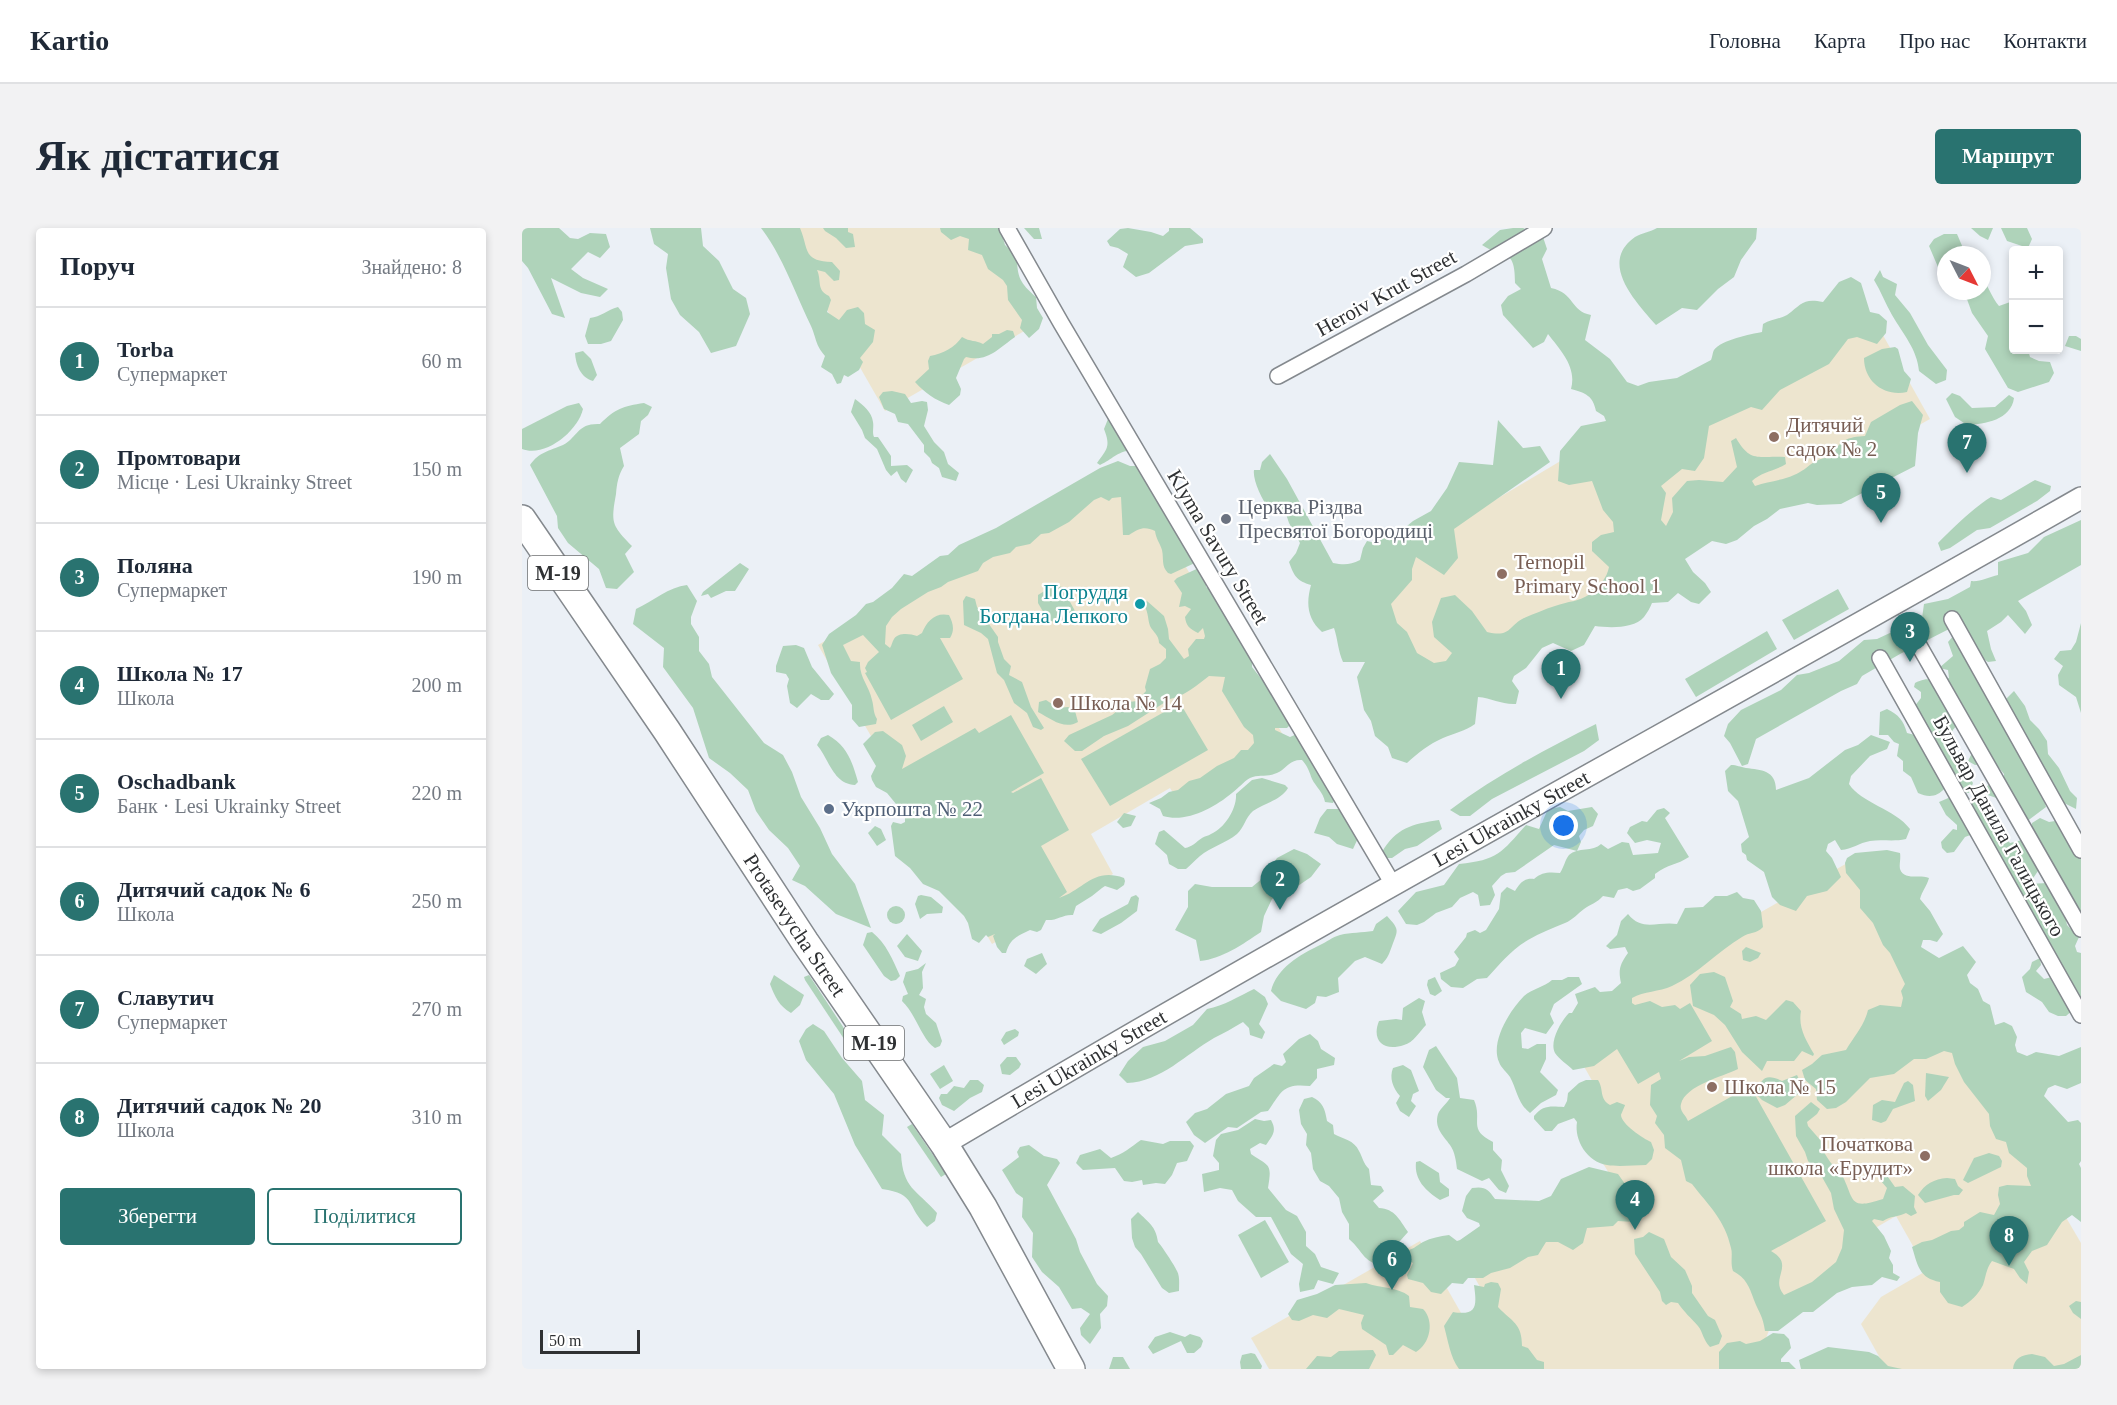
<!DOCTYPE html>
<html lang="uk">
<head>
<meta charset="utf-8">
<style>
  :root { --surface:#fff; --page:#f2f2f3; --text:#1f2937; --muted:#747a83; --line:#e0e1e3; --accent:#297370 }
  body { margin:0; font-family:"Times New Roman",serif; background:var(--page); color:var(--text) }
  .controls { position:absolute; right:18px; top:18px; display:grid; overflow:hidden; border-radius:6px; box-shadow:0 3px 9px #0003 }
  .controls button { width:54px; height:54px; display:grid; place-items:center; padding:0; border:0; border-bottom:2px solid var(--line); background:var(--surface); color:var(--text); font:30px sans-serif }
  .compass { position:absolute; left:1415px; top:18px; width:54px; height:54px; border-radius:50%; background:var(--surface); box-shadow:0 3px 9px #0003; rotate:132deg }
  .scale { position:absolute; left:18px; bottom:15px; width:100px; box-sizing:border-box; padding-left:6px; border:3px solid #2f3133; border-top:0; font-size:16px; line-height:21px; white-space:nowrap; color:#2f3133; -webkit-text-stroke:4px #fff; paint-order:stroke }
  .you { position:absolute; left:1042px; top:598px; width:21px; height:21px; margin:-15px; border:4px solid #fff; border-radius:50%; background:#1a73e8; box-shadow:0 0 0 9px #1a73e833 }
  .badge { display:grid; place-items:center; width:39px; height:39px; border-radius:50%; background:var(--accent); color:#fff; font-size:20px; font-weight:700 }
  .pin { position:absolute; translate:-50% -50px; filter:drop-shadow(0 2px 3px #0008) }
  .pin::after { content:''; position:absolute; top:32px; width:21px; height:18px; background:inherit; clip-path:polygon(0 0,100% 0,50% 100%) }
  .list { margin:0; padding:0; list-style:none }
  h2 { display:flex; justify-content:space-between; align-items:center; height:78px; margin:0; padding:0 24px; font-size:26px }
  h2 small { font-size:20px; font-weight:400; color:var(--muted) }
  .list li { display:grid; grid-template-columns:39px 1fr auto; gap:18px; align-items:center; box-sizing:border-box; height:108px; padding:0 24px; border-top:2px solid var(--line) }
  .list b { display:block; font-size:22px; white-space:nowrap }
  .list p { margin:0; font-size:20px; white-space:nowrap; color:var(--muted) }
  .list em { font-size:20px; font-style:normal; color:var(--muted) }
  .actions { display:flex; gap:12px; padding:18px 24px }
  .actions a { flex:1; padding:14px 0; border:2px solid var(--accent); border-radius:6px; text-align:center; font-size:21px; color:var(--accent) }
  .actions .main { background:var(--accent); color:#fff }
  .map { position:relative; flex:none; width:1559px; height:1141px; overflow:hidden; border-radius:6px }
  header { display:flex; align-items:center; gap:36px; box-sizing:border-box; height:84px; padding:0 30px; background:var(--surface); border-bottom:2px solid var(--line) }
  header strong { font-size:28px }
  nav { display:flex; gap:33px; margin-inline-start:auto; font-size:21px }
  .intro { display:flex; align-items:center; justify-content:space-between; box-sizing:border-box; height:144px; padding:0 36px }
  h1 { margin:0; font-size:42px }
  .button { padding:15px 27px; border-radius:6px; background:var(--accent); color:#fff; font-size:21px; font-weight:700 }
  main { display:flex; gap:36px; padding:0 36px }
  aside { flex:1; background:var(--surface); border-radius:6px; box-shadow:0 3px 9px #0003 }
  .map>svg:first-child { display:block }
  .education { fill:#ede5cf }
  .green { fill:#afd3ba }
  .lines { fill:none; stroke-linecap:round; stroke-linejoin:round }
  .street-casing { stroke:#84898e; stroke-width:18 }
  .secondary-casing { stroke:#84898e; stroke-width:24 }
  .highway-casing { stroke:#84898e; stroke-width:30 }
  .street { stroke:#fff; stroke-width:15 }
  .secondary { stroke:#fff; stroke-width:21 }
  .highway { stroke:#fff; stroke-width:27 }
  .education-dot { fill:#8d6e63; stroke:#fff; stroke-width:2 }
  .worship-dot { fill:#6b7280; stroke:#fff; stroke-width:2 }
  .culture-dot { fill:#0f9aa8; stroke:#fff; stroke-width:2 }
  .service-dot { fill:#5c6f8a; stroke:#fff; stroke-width:2 }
  .labels { text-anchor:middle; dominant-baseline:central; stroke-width:4.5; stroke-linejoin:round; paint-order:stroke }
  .shield { fill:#fff; stroke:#6d6f70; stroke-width:1.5 }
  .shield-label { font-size:20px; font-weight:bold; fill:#2f3133 }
  .street-label { font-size:21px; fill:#2f3133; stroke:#fff }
  .education-label { font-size:21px; fill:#785e54; stroke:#fff; text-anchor:start }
  .worship-label { font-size:21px; fill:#5b616d; stroke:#fff; text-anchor:start }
  .culture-label { font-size:21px; fill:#0d838f; stroke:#fff; text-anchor:end }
  .service-label { font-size:21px; fill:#4e5e75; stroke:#fff; text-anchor:start }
</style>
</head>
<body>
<header>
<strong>Kartio</strong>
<nav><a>Головна</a><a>Карта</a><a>Про нас</a><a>Контакти</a></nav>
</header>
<div class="intro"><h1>Як дістатися</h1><a class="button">Маршрут</a></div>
<main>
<aside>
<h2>Поруч<small>Знайдено: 8</small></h2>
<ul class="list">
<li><span class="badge">1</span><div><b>Torba</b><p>Супермаркет</p></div><em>60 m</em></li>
<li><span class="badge">2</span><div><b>Промтовари</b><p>Місце · Lesi Ukrainky Street</p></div><em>150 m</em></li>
<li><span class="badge">3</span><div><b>Поляна</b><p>Супермаркет</p></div><em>190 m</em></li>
<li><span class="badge">4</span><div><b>Школа № 17</b><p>Школа</p></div><em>200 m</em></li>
<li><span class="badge">5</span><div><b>Oschadbank</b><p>Банк · Lesi Ukrainky Street</p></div><em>220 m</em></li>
<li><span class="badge">6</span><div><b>Дитячий садок № 6</b><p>Школа</p></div><em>250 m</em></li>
<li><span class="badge">7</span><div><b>Славутич</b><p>Супермаркет</p></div><em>270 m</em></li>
<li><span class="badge">8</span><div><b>Дитячий садок № 20</b><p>Школа</p></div><em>310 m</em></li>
</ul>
<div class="actions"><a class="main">Зберегти</a><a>Поділитися</a></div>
</aside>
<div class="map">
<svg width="1559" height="1141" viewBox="0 0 1559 1141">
  <rect width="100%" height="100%" fill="#ebf0f6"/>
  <g class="education">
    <path d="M258,0H464L518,94L363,183Z"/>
    <path d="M1348,84L1408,191L1156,332L1095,226Z"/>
    <path d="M1067,216L1123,339L903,468L837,353Z"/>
    <path d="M605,237L768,519L661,581L648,560L569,606L591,646L470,716L296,417Z"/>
    <path d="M1327,634L1531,967L1404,1041L1374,988L1343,1006L1355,1028L1253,1087L1232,1141H1004L949,1043L1096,960L1060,901L1089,886L1039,798Z"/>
    <path d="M1532,969L1559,1015V1141H1364L1339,1096L1359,1069Z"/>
    <path d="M898,1013L971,1141H747L729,1110Z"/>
  </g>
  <g class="green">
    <path d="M0,0H37L48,10L56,11L68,5L84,6L88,19L78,30L66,24L49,41L61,50L86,61L78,69L59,65L29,50L43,90L30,86L6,40L0,33Z"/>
    <path d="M128,0H179L181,18L197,33L211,61L224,70L228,86L214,118L189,125L177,104L158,87L149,71L144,40L146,26L132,16Z"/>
    <path d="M239,0H278C287,21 280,33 310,34L318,43L317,52L312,53L303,44L295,42C300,53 294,62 307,68L309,72L305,84L317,92L325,82L336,79L342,85L343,96L353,102L351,114L338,130L341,134L337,142L326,149L322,147L319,155L315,156L310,146L299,139L303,128C293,116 295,112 289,98C274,67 260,27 239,0Z"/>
    <path d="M301,0H326V4L331,6L333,19L324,20L314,10L303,3Z"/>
    <path d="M418,0H478L483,17L495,28C495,49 498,55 514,69L515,80L521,90L517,101L507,110L498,100L500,92L486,72L485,58L481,52L466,41L460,27L446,22L447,11L438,8L429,12L419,4Z"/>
    <path d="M502,0H517L520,11H512Z"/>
    <path d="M606,0L629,4L641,8L647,3V0H668L681,11V15L663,18L627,45L614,49L601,39L606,26L596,20L588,18L585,13L598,1Z"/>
    <path d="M991,0H1001L1021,9L1025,21L1020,31L1029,60C1053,65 1048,83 1069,87L1063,112L1088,131L1105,154L1116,158L1127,154L1155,150L1189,132C1190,130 1191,123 1192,122C1199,112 1229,106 1240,104L1241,96C1249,91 1258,91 1265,87C1280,76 1281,70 1301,74L1317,54L1329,49L1339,55L1348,84L1357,86L1365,93L1364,105L1355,116L1335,109L1326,111L1307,136L1258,162L1240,182L1229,179L1187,198L1182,230L1173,243L1160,241L1139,258L1144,265L1139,292L1144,298L1151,284L1150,270L1165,253L1177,252L1201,254L1215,239L1209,213L1214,210C1229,236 1237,227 1263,229L1264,236C1253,243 1239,244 1230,253L1233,258C1246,253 1259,253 1272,247C1289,240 1289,230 1311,229C1316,212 1326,209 1343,208L1349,194L1378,177L1390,173L1401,187L1396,205L1393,238L1319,276L1295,277L1286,275L1258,281L1245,291L1232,298L1215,312L1204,316L1190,313L1163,331L1171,344L1183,355L1189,364L1177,376L1169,374L1156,365L1146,374L1130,375C1128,380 1125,385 1122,389C1112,401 1087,400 1073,398L1062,417L1049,423L1031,415L1020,420L1004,440L992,448L990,453L997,463L994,476C980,477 970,470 956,469L953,496C943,503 933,505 921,510C907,516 896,525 885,535L870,530L866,519L853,508L849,493L842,482L835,449L843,434H821C816,423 816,412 812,400L800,404C785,391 784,375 789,357C775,353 772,348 767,334L774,325L778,315L767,295L762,280L754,287C744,282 730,253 732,242H738L740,234L748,226L765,251L811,335C822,337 828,337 838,332L841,320L845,313L854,315L862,310L872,309L891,293L909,283L925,260L937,234L971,237L976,192L1001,220L1018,218L1028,234L932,301L936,330L922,347L894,329L890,341V352L869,376L875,395L885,404L895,425L912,435L924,433L930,425L912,409L910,394L919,370L933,367L950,383L965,404C989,410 986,398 1002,390C1012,386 1023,381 1033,378C1046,373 1057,374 1068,366C1077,359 1085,350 1087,339L1070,323V314L1079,307L1092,304L1091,294L1081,282L1070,253L1047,257L1036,253L1038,223L1059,198L1084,193L1082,188L1074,183C1071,168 1064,165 1049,161C1055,139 1039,123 1026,106L1022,114L1011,120L981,87L979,77L986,68L999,61L993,55C993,18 982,32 960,17L978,2Z"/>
    <path d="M1135,0H1235L1234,11L1219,32L1212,49L1196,61L1175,82L1160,80L1134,97C1114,74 1076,35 1113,9C1119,5 1129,4 1135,0Z"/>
    <path d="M1449,0H1471L1466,12L1458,8Z"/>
    <path d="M1479,0H1505L1510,11L1506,20L1485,13Z"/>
    <path d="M1422,6H1435L1444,27H1424V45L1416,39L1407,18L1412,11Z"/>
    <path d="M1358,42L1361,49L1375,56L1373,67L1388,85L1406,117L1425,142L1424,152L1414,156L1397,143C1395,121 1381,106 1370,87C1363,75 1359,63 1352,52Z"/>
    <path d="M1460,50C1465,55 1470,70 1477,78L1491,73L1492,122H1506L1508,129L1517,133L1528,134L1532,145L1527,154L1496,164L1486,160L1463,121L1466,108L1450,85L1442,63L1433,65V63H1460Z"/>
    <path d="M96,79L100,84L101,92L89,113L79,116H66L63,108L68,90C79,89 85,82 96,79Z"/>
    <path d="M485,102L491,103L493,109C477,120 465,135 444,129L442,131L434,150L439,161L438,167L427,177C413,172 403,165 393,154L407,141L406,133L408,128C421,126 433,119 440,109C448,114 454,112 461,116L470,109V106H477Z"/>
    <path d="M1547,108H1554L1559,111V123L1543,118Z"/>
    <path d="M1373,119L1376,121L1382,143L1389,151L1385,164C1363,169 1342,154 1342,130L1360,121Z"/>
    <path d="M61,123L69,131L75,147L71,153C58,149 54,137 53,125Z"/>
    <path d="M370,163L383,166L389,175L400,173L405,174L406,182L402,198L412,214L422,224L426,236L437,245L434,253L420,249L417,240L410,235L408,230L402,224V217L386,196L376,194L373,186L362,181L357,169L361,164Z"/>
    <path d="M1430,165L1438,168L1450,180L1473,179L1487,167L1492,170C1489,192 1463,196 1445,197L1433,189L1424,171Z"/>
    <path d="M333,171C341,177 350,184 351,194C352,199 350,204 352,209H356L369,228V238L385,237L391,242L384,255L379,251L375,243L369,248L364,242L355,221L343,210L340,202L329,184Z"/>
    <path d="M57,175L61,181C56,203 23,230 0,221V201L45,178Z"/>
    <path d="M122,175L130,179L126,187L119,193L117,206L98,220L102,238C96,248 95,255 94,266C89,294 89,297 110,318L103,326L112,344L95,361L84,360L77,341L46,315L36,300L35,288L8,237C17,224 27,223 41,217C57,208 55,195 78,196C93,181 101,178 122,175Z"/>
    <path d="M586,191L599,196L610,222C594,224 591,231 578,237L575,235C585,221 589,219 582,201Z"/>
    <path d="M596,233L608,238H619L675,334L649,346L646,345C639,338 642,331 640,322C638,315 634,311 633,303C623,298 617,300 607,307H601L599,269L590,270L587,273L579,269L572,272L547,294L527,305L519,306L508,316L494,319L488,325L471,329L461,335L456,343L426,354L419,359L406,364L379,381L370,389L364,398L363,416L368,420C370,417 370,414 372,411C377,404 388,406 395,408L400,405C405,393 413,384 427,387C431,395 433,402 428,410H418L441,451L369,492L343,445L345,444L343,440L346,434L357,424L341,407L321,417L329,433L338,434C337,449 347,458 350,472C352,479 351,485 355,491L354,496L337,499L330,491V477L309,445L300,417L307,406L334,387L344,376L351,374L370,360L382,346L390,348L418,328L426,327L437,317L474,300L578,240Z"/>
    <path d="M1513,252L1529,258L1528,263L1515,273L1468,300L1455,302L1428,320L1419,323L1416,315C1431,300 1451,280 1469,269L1479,272Z"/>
    <path d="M1559,292V337L1496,373L1504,383L1510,397L1503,406L1486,387L1479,394L1465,403L1469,421L1474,433L1466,434L1454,426L1431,399L1378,426L1340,448L1335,456L1319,463L1234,511L1226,536L1220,538L1208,515L1202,508L1206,496L1219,482L1259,462L1275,447L1287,445L1317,433L1342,412L1355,411L1400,390L1402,376L1426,371L1448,359L1449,353C1458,354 1467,349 1476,347V334L1506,325L1522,309Z"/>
    <path d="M218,335L227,341L213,363H204L189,370L186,366L179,368L181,364Z"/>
    <path d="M681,338L690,351L684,356V359L688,361L735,433L730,435V439L741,453L750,451L769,496L765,500H753V502L768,509L775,506L815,566L811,575L803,574C801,564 794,559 790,551C787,543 786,539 780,532C766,531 764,543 752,546C744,549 736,546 728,550C721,554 717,560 710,565C692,580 664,595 641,588L638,581L627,575L639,570L647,564L656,562L667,553L678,550L695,538L712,530L719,522H726L732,515L731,507L722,499L700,463L703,449L687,448C675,457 663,468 648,471L606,498L582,508L560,523H553L542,513L547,507L590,487L607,474L615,473L624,463L623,459L628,441L638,436L644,430V421L637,415C637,407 631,404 628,398C625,389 627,381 619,375L625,373L642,388L646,401L647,411L662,431L667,428L666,421L674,411H682L683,408L681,400L676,405C668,401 664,398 663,389L669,381L663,378L657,379L660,365L652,353L655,350Z"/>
    <path d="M165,357L175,373L169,389V396L177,409V423L187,436L190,449L242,515L261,527L270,544L279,569L298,600L310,626L333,656L349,700L314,686L283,658L270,652L278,638L266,620L247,602L234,583L226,562L208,545L187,530L171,480L141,439L142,420L111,396L114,381C131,373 147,359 165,357Z"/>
    <path d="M532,357L540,359L553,383L547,389L536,395L526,392L516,375V367Z"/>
    <path d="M1316,361L1327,381L1272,412L1260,392Z"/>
    <path d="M444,368L453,371L455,379L476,409V414L482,431L489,438L487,447L500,454L509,479L522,500L519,502L511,499L505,485L492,475L482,452L475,445L466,411L459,405L442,397L441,373Z"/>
    <path d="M1559,395V485L1554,469L1537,457L1536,447L1541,438L1532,431L1538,423L1549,422L1554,414Z"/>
    <path d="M1245,403L1255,421L1174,469L1163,451Z"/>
    <path d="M1433,406L1527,565L1522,572L1524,579L1504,594L1480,572L1463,566L1462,561L1471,553L1482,551V546L1477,540L1461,536L1453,537L1446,533L1449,527L1460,521L1456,504L1448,494C1435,496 1432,498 1427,510L1440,539L1451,555L1447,565L1423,560C1415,569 1407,570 1396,565L1389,549L1381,543V533L1375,528L1377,516L1372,514L1366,507H1357L1358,484L1365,481C1377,487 1381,492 1385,505L1397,508L1392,479L1399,470V464L1392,459L1393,455C1406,448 1413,453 1427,450L1426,442L1417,440L1431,428L1426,414Z"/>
    <path d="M274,417L282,420L290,439L312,466L307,472H299L289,466L275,480L268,475L265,458L267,451L264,446L254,444V438L261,418Z"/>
    <path d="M1492,463L1503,478L1508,492L1517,501L1525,513L1526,526L1537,540L1548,563L1555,570L1554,581L1540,574L1532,556L1487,483L1484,471Z"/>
    <path d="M524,472L536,480L546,479L553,483L556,494C542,502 529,491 516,484L517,474Z"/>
    <path d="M658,475L686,522L588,578L559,531Z"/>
    <path d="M422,478L431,494L399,513L390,497Z"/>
    <path d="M489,487L522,545L489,564L491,565L519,550L547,602L519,618L545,664L537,670C562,662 571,639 602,650L603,653L602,657L595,662L583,658L580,660L570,668L554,678L551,687C541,686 535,693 524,692L519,702L515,704L508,702C495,708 488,711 484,725H480L475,719L471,708L473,706L466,709L464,707L457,715L450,711L446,695L442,688L417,663L401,656L388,640L373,628L369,598L371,594L379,596L383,594V587L365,565L354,559L350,552L349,548L354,538L341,516L353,504L361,503L380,517L384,528L380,541L453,500L457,505Z"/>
    <path d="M1074,496L1077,512L1062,523L970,571L948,588H938L928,582C973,548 1024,521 1074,496Z"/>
    <path d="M306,507C325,518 330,533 336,554L333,557C311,556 307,531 295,517L299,510Z"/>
    <path d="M1349,507L1368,514L1365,521L1348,528L1329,548L1327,556C1339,575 1373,581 1388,601L1384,611C1371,614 1360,611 1348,613C1337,615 1330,621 1319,622L1313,612L1306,616L1304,623L1310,630L1319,649L1305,663L1285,668L1274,683L1258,677L1250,669L1242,644L1225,632L1224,627L1220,624L1219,616L1227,609L1216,573L1206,563L1203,543L1209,537C1215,537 1218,539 1224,540C1239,542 1254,542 1254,562L1287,550L1323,522L1336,517Z"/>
    <path d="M740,550L763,557L766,560C759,572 743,575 731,583C723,590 722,600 715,606C704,615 689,619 678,628C673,632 669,637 664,641H656L647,636L645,627L633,616L637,604L642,602L663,620C670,619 674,614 680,610C683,608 686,608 689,606C703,600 715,580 714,566L730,552Z"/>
    <path d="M1431,568L1437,575L1450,573L1462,575C1467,581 1468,589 1472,594C1477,601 1482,609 1488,615L1500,612L1516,643L1507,656L1526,655L1541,677L1545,697L1557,709L1553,718L1555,724L1559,725V784L1552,781L1544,788H1536L1527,784L1520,774L1504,764L1500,749L1508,741L1510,734L1518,730L1519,737L1514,743L1522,751L1534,748L1451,606L1443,609L1432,624L1425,625L1420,620L1419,614L1431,601L1435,602V597L1424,587L1417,574Z"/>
    <path d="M1038,579L1046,583L1070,579L1076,586L1071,598L1062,602L1057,608L1059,614L1055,623L1032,617L993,644L984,645L979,648L970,658L973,667L968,677L958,678L956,667L951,664L938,670L930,679L914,685L902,694L895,697L884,696L876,683L894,664L922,657L937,636C976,632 979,625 1004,597L1017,601L1026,581Z"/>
    <path d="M1142,580L1148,585L1143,590L1167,629C1155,637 1146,636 1133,646V650L1118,661L1111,663L1105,660L1096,662L1092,670L1081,668C1075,675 1069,676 1062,681C1056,685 1051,692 1043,695C1031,700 1018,705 1006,712C989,722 978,736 965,750L955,751L941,760L929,759L919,751L918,745L933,738L937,731L932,724L944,709L945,705L953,702L958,705L964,702L977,681L979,665L985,659L993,663C998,655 1002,650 1012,651C1020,644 1027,644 1038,645C1042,639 1043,632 1047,627C1056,619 1071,624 1079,616L1086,621L1100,614L1107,615L1111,627L1136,625L1139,615L1125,612L1113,615L1105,605L1108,599L1120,593L1125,594L1135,582Z"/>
    <path d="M805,581H820L837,608L831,621L815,616L807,609L792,605L798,590Z"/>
    <path d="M602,585L614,588L609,598L601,600L595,594Z"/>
    <path d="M1518,590L1527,594L1539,592L1559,626V686L1509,607L1510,595Z"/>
    <path d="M917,592L920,601L895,618L883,621L870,630H861L860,624C874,600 890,596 917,592Z"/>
    <path d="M353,598L359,601L364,612L355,618L346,605Z"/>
    <path d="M772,621L785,626L799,636L789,649L770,662L750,671L742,688L739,704C721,716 700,731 678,733L674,712L653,702L666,679V663L673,656L690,659H730L741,650L755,630Z"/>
    <path d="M1365,622L1378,625C1379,631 1377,636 1378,641C1382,653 1398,646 1407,650C1405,658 1400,663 1398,671L1408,683L1421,706L1415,714L1408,712H1401L1399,719L1417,730L1441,718L1454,734L1445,747L1448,755L1456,761L1461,773L1468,777L1473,797L1482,794L1490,798L1495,809L1493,817L1495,824L1505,828L1514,824L1537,828L1559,819V855L1545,861L1533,857L1526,860L1522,868L1546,894L1556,892L1559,895V933L1557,936L1559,940V994L1550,987L1540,994L1525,1017L1510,1023L1502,1034L1507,1044L1505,1056L1498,1050L1492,1041L1470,1033C1464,1041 1464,1048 1461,1057C1456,1067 1449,1073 1440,1079L1426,1075L1418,1064V1054C1397,1050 1396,1038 1390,1019L1400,1014L1410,1012L1429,1003L1437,1002L1442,998V994L1458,984L1472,987L1478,976L1476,967L1477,959L1485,957L1509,958L1505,948V940L1487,925L1484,914L1474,911L1468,898L1467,886L1442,854L1433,836L1430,825L1422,823L1404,831H1392L1372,846L1348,850L1324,874L1314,880L1305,881L1295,872L1294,861L1283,852L1280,842L1290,836L1300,827L1324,822C1333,807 1342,798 1346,782L1358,777L1379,779L1381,770L1379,763L1383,756L1368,725L1361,717L1351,695L1338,680V662L1324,645L1323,635L1325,630L1333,625Z"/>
    <path d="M1215,664L1221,670L1232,672L1239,683L1241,699C1235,706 1227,704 1220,709C1196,723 1176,746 1150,758C1137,764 1122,763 1110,770V775L1113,777L1128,773L1140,779L1153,777L1158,781L1168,775L1190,813L1157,833L1167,829L1183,828L1209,819L1213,824L1216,841C1200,849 1164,857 1159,876C1157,883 1164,887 1166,893L1228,858L1304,993L1249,1023C1274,1037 1247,1050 1262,1067L1290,1054L1314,1034L1320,1020L1322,1002L1312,981L1309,965L1300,949L1286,933L1283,924L1274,908L1273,888L1289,874L1298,881L1295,886L1285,894L1286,898L1300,914L1299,919C1302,924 1305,930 1309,935C1312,938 1317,941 1319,945C1333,971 1325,983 1361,971L1365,960L1359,953L1362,948L1366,949L1373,959L1381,958L1393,968L1392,979L1395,985L1389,988L1384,985C1376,989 1368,988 1361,993L1352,991L1350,993L1362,1008L1369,1023L1367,1030L1371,1037V1045L1378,1049L1375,1053L1360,1049L1350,1057L1330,1059L1315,1065L1291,1084H1281L1256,1103H1243C1241,1088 1237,1085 1232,1072C1227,1058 1224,1050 1211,1043C1208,1034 1211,1027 1209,1020C1203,992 1187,978 1170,956L1164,953L1159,932L1143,920L1142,907L1133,895L1135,888L1128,877L1129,857L1139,851L1137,844L1116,856L1095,821L1072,838L1051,842C1046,837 1037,831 1033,825C1027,814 1039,793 1047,785H1050L1056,775L1053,766L1073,759L1078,764L1090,763L1099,755C1096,742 1098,736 1106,725L1103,719L1088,721L1084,718L1095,707L1099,693L1106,686C1120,704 1136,693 1155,696L1163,680L1181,679L1193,668H1205Z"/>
    <path d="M399,667L409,669L421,679L420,685L405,686L398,691L393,676L396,668Z"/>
    <path d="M614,667L617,670L615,683L599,695L579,706L570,703L578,691L606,676L609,669Z"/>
    <circle cx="374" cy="687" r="9"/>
    <path d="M865,688C878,702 876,702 870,718C867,726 866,730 860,736L843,729L833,733L816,750L817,764L804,769L795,768L793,775L784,781L759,773L749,763C755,740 777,727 798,717C805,714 810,709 818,707C829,704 840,705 851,703L854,696Z"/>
    <path d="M350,704C364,715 371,732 378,748L374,752L369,753L362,748L341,717L345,705Z"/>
    <path d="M385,706L400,723L396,733L383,729L375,718Z"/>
    <path d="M1224,719L1239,725L1236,730L1228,734L1221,732L1220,723Z"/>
    <path d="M520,725L525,736L514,746L502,738L505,731Z"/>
    <path d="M404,735L400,744L401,760L397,767L404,771L402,779L404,786L414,795L420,813L418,818L413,820C400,812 394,786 380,773L381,768L386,766L381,754L384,744L396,741Z"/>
    <path d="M1192,744L1203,749L1211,773L1208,779L1219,786L1220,791L1234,788L1244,792L1264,772L1271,774L1279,783C1276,800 1284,812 1292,826L1291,828L1280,823L1272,833H1245L1240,843L1220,824L1203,797L1192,787L1171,778L1168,757L1178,746Z"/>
    <path d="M252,747L282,767L278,777L269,785C257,778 253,769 248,756Z"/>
    <path d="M287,747L333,817L332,821L328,820L283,752L282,749Z"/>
    <path d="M913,749L920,763L913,768L908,766L905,757L906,752Z"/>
    <path d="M1046,749H1057L1060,756L1032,776L1028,786L1032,795L1024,806L1003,800L999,805L1000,820L1006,821L1015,816H1024V831L1018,844L1036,862L1034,867L1019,875L1008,885C996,876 995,862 988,849C985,844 979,840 977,834C968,814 988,782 1002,768C1010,761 1022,759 1030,752H1040Z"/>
    <path d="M732,761L743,769L746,776L737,796L743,804L740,811L728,807L727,800L721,794C711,800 702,805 692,810C664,826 639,854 605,855L597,847L606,833L621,819L643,813L671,797L685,781C702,778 717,768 732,761Z"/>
    <path d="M897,770L903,773L900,784L904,797C898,803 891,815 882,817C862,824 849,813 857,793L874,791L880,792L881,780Z"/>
    <path d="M291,796L302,803L320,830L340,853L343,872L362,887L360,907L379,926C381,961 394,961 415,985L413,993L405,999C384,978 395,966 360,961L333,917L312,866L284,832L277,813L284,801Z"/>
    <path d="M493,801L497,804L496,808L482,817L479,812L484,804Z"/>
    <path d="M788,806L796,813L799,821L813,830L812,837L795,841V850L788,858C761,855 760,863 746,883L739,884L715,900L706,899L683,915L672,907L664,894L673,885L685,881L704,866L727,858L732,850L752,836L760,838L764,834L761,826L777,811Z"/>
    <path d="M914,818L935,850L938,870L952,872C961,893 945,901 971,914V922L980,932L979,942L987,958L984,965L977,962L967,950L960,953L935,941C934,933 933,924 928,917C921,907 912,900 916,886C918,881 925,875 928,870H924L914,862L901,839L907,822Z"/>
    <path d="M485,829H494L499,836L497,840L488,847L480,846L478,837Z"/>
    <path d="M422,837L431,853L418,861L408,846Z"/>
    <path d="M881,837L889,842L897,863L891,866L889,873L894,878L887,889L878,883L874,875L878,868C871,860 867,850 871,840Z"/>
    <path d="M1404,845L1427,849L1419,862L1406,873L1403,868Z"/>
    <path d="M1275,847L1282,861L1263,877L1255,880L1240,872L1235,867C1238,850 1244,845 1260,853Z"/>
    <path d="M448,852H456L462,857L460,864L448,870L432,883L420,877L417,870L419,866H425L432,858L442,860Z"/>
    <path d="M1064,852H1076C1082,861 1077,871 1088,877L1095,874L1103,877C1103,878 1099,886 1099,887C1099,896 1122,911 1129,914L1132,922L1130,931L1124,937C1112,937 1097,939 1085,937C1065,934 1052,912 1055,894L1052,890L1036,896L1030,903H1023L1012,891V888C1021,877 1028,878 1042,879L1045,873L1046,865L1057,855Z"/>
    <path d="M1386,853L1391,857L1393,873L1371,881L1364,893L1359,895L1350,892L1351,877L1360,872L1373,874L1382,855Z"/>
    <path d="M790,869C801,874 803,881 805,893L811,897L812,906C821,911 832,912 837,923C841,930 841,935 847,941L849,957L859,958L862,963L851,973L857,980C873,981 877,991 886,1004L878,1013L866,1018L864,1037C842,1037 842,1024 827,1011V996L820,984L817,970L807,958L798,953L791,941L789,925L784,917L785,906L779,896L777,882L782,871Z"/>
    <path d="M733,891L742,893L749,892C755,903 751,907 744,917L738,915L728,921L729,926C748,939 750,935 746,960L764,982L775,988L784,1004V1018L793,1026L799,1039L817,1045L811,1056L796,1052L792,1061L778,1064L777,1056L781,1036L769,1026L749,989H734L716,973L710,962L698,960L682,964L680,946L697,942V935L691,928L694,912L699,906L716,902Z"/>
    <path d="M390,896L424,946L419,949L385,899Z"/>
    <path d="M619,912L641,916L648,913H668L672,918L665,933L655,935L650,947L643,956L634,955L621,957L620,952L610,954L602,953L593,940L561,942L554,935L558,927L578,921L589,930C601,926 609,919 619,912Z"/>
    <path d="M507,917L522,928L535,931L538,935L525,957L554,1011L558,1024L575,1056L586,1068L585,1078L578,1086L579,1100L568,1116L559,1107L558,1100L568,1086L559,1080L550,1081L537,1059L520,1044L510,1029L511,1005L500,989L501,970L494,965L480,942L497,929L495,924L498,919Z"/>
    <path d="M1467,925L1477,928L1480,933L1479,939L1446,955L1441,952L1452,930Z"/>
    <path d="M898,933L917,945L918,954L927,961V968L918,972C904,963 892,952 894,934Z"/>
    <path d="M1067,939L1096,946L1108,963L1109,977L1117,989L1112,994L1096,993L1091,998L1065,1000L1061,1015L1051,1022L1036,1014H1024L1016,1027L1006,1029L988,1040L969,1045L961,1050H946L941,1056L930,1055L919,1066L909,1064L901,1055L886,1051L885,1047L891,1035L877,1028L882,1023C891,1022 894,1018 901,1014C909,1010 918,1008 927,1007L935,1013L938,1012L958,998L957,995L945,990L940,983L944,968L950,960C963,958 966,961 973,971L1017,973L1029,968L1039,951Z"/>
    <path d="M1425,950L1433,951L1436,958L1441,962L1437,967H1432L1403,975L1396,967C1403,956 1412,951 1425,950Z"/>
    <path d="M616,984C626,994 634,998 636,1014C639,1017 653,1038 655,1043C658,1048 657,1057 657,1063L647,1065L640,1060L619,1026L613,1019L610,1010L609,991Z"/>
    <path d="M743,992L767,1034L739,1050L716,1007Z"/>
    <path d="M1127,1004L1142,1011L1149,1029L1163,1042L1170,1058V1065L1186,1088L1193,1092L1200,1108L1197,1116L1188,1119C1181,1112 1181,1104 1176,1098C1169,1090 1162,1084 1156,1075L1149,1074L1144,1077L1140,1073L1138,1064L1113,1026L1112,1011L1121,1009Z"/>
    <path d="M969,1054L976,1055L979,1061L976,1079C990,1094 1000,1095 1000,1118L1006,1120L1015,1132L1022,1134V1141H937C928,1129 926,1112 922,1098L931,1084C955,1088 955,1078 952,1057L962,1059L963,1056Z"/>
    <path d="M844,1055C858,1060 876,1059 887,1068L888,1079L901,1081C913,1093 908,1116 894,1124L881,1117L871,1127H867L864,1117L840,1101L839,1095L842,1087L817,1081L805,1090L791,1087L777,1093L770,1092L766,1086L775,1072L795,1066L813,1057Z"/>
    <path d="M1554,1073L1559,1074V1091L1551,1085L1547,1078Z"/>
    <path d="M648,1104L663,1109L668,1106L678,1109L681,1113L679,1119L672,1125H665L659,1113L631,1126L626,1119L633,1109Z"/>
    <path d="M1251,1105L1262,1106L1267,1111L1269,1120L1259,1131V1134H1267L1274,1141H1197V1124L1205,1115L1218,1113L1224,1116L1238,1113Z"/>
    <path d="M1306,1119L1347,1124L1356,1128L1366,1138L1380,1141H1279L1277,1132Z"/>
    <path d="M851,1122L854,1127L847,1141H784L795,1128L809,1129L817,1123Z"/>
    <path d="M729,1125L733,1126L740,1138L739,1141H719L718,1134L720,1127Z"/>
    <path d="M1510,1126L1523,1129L1532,1138L1542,1136L1559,1127V1141H1491C1492,1130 1500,1127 1510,1126Z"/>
    <path d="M591,1129H601L608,1141H587Z"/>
  </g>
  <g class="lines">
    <g class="street-casing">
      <g id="street">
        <path d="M485,0L539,95L872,658"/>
        <path d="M756,148L944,46L1022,0"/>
        <path d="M1430,391L1559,622"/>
        <path d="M1387,400L1559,701"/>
        <path d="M1358,430L1559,787"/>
      </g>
    </g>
    <g class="secondary-casing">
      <g id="secondary">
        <path id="s1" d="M422,916C797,693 1181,486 1559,270"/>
      </g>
    </g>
    <g class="highway-casing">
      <g id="highway">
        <path id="s2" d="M0,291L145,503L283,714L422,916L461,979L549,1141"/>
      </g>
    </g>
    <use href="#street" class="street"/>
    <use href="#secondary" class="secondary"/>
    <use href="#highway" class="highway"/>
  </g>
  <g class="education-dot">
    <circle cx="1252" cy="209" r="6"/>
    <circle cx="980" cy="346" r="6"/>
    <circle cx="536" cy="475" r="6"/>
    <circle cx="1190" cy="859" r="6"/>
    <circle cx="1403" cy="928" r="6"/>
  </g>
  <circle class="worship-dot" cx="704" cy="291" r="6"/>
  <circle class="culture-dot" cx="618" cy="376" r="6"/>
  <circle class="service-dot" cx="307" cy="581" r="6"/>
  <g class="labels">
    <g class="shield">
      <rect x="6" y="328" width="60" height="34" rx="4.5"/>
      <rect x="322" y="798" width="60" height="34" rx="4.5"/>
    </g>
    <g class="shield-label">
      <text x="36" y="345">М-19</text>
      <text x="352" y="815">М-19</text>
    </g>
    <g class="street-label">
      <text transform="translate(864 65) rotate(-29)">Heroiv Krut Street</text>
      <text transform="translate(696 319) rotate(59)">Klyma Savury Street</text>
      <text stroke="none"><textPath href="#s1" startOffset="654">Lesi Ukrainky Street</textPath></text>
      <text transform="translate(1477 598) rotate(61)">Бульвар Данила Галицького</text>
      <text stroke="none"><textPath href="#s2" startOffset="489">Protasevycha Street</textPath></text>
      <text stroke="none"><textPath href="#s1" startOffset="168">Lesi Ukrainky Street</textPath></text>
    </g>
    <g class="education-label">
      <text x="1264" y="197">Дитячий<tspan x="1264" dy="24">садок № 2</tspan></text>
      <text x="992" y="334">Ternopil<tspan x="992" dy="24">Primary School 1</tspan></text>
      <text x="548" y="475">Школа № 14</text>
      <text x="1202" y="859">Школа № 15</text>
      <text x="1391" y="916" text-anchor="end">Початкова<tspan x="1391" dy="24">школа «Ерудит»</tspan></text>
    </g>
    <g class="worship-label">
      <text x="716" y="279">Церква Різдва<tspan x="716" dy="24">Пресвятої Богородиці</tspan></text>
    </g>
    <g class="culture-label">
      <text x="606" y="364">Погруддя<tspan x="606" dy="24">Богдана Лепкого</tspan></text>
    </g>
    <g class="service-label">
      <text x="319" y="581">Укрпошта № 22</text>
    </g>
  </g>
</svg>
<div class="controls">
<button>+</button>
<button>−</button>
</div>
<svg class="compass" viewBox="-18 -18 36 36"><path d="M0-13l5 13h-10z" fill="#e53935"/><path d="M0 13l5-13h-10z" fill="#747a83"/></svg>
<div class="scale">50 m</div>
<div class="you"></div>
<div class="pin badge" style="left:1039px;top:471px">1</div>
<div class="pin badge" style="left:758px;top:682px">2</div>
<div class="pin badge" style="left:1388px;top:434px">3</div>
<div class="pin badge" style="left:1113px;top:1002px">4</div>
<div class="pin badge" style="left:1359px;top:295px">5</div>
<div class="pin badge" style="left:870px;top:1062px">6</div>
<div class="pin badge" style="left:1445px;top:245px">7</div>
<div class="pin badge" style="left:1487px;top:1038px">8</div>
</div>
</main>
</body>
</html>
